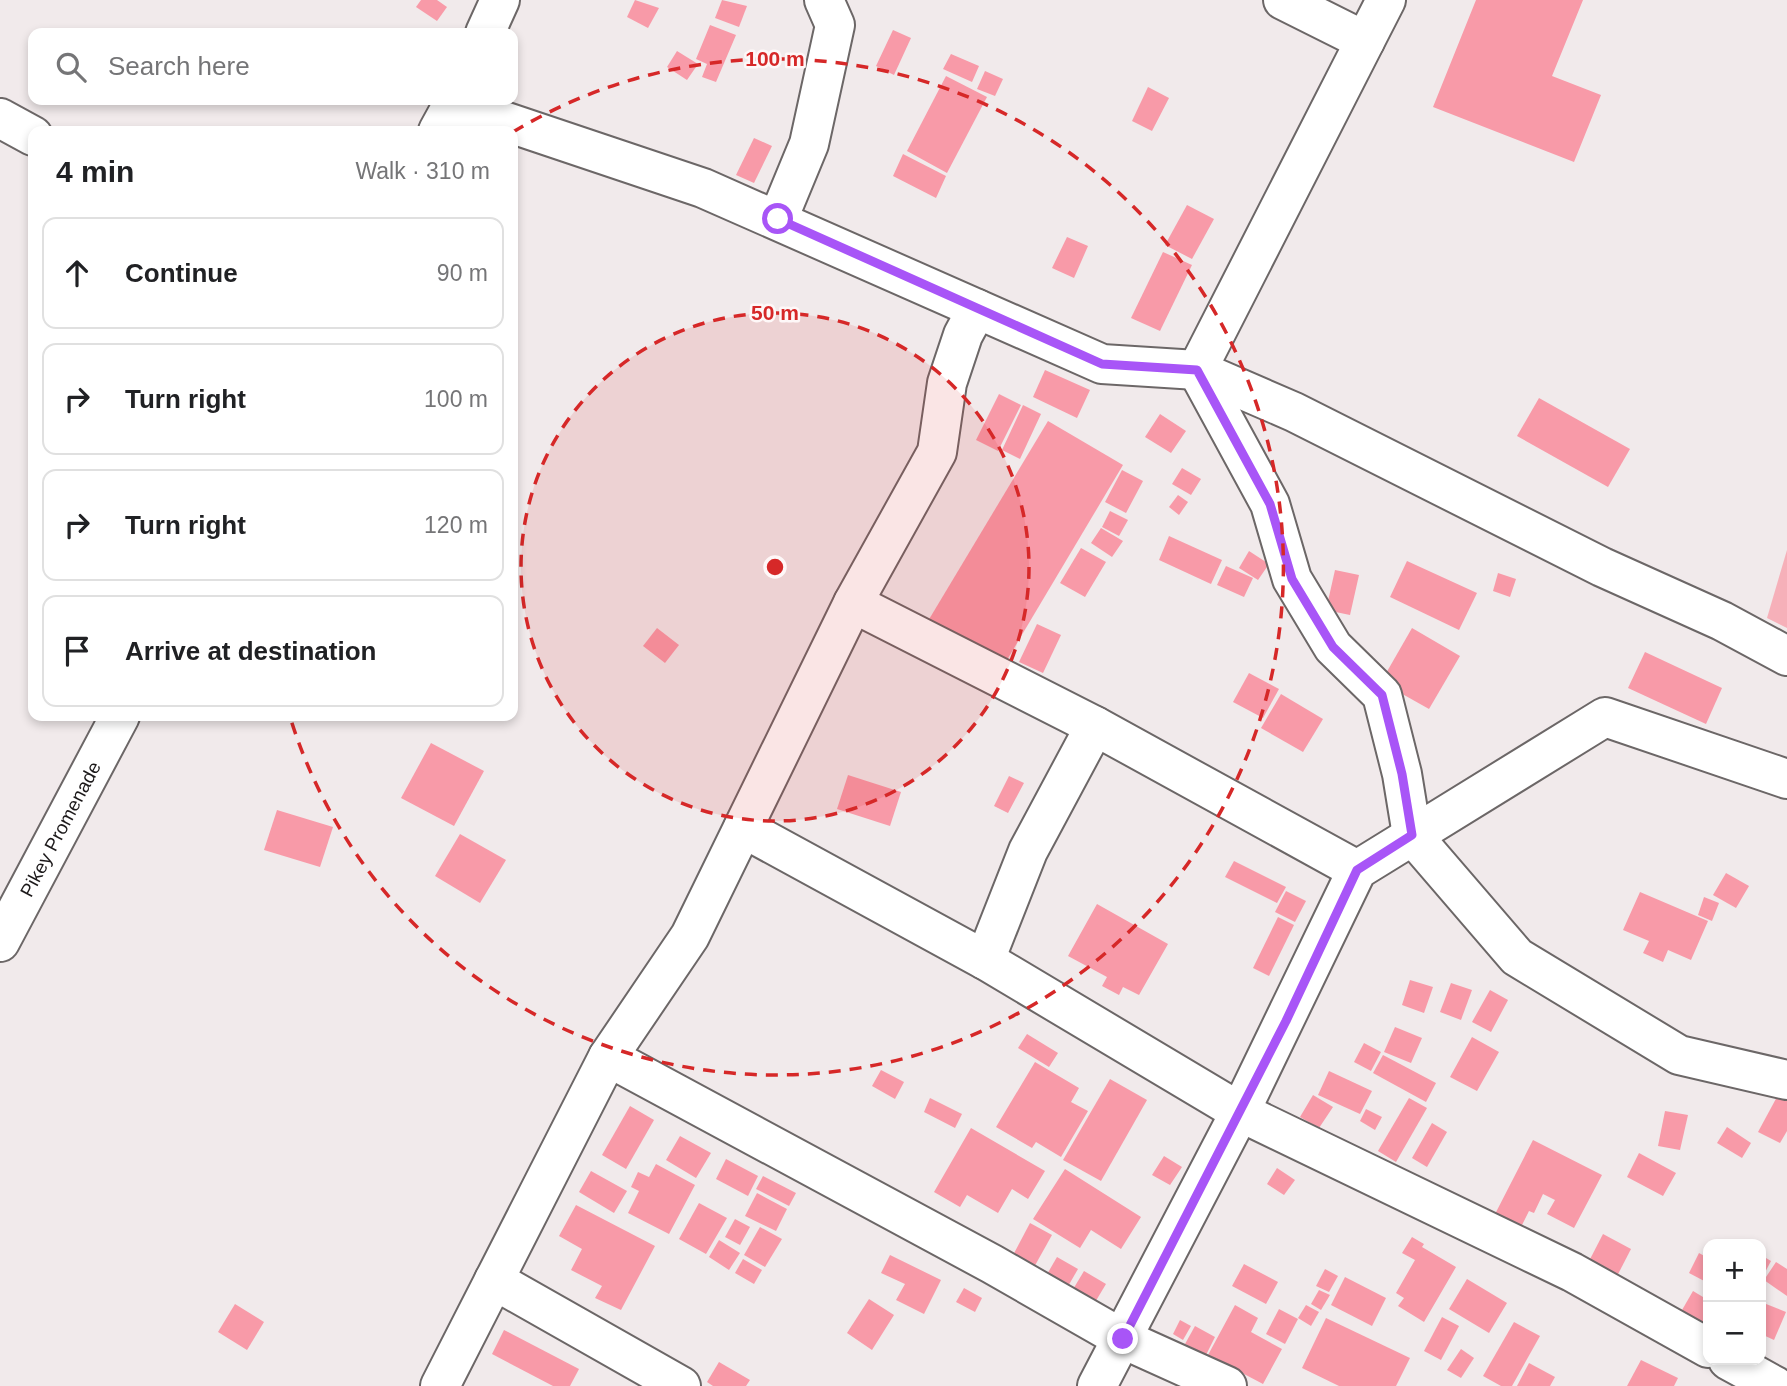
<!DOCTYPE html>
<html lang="en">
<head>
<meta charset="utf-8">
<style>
  :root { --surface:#fff; --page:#f6f6f6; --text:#202124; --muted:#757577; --line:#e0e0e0 }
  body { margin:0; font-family:Helvetica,sans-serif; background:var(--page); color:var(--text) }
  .controls { position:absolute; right:21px; bottom:21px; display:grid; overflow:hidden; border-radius:14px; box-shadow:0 4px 10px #0003 }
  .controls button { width:63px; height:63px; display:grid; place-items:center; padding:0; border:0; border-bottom:2px solid var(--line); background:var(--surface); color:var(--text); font:35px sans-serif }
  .stop { position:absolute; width:21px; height:21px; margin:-16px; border:5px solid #a855f7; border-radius:50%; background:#fff }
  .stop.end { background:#a855f7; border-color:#fff; box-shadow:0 2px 7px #0008 }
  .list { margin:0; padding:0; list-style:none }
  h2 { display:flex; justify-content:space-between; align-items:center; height:91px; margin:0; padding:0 28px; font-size:30px }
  h2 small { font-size:23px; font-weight:400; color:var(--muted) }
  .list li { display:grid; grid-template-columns:46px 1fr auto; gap:21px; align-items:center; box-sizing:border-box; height:112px; margin:0 14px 14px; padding:0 14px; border:2px solid var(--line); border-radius:14px }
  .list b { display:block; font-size:26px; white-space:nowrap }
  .list em { font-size:23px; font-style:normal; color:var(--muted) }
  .icon { flex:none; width:38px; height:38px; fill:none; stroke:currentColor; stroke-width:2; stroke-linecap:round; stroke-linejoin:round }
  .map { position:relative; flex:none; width:1787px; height:1386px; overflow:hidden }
  .search { position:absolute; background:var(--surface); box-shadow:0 4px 10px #0003; left:28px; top:28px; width:490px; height:77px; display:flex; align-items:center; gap:18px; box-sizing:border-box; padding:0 24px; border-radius:14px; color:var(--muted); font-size:26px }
  .panel { position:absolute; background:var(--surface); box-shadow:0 4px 10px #0003; left:28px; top:126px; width:490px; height:595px; border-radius:14px }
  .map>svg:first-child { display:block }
  .green { fill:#f6b0b9 }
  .building { fill:#f89aa8 }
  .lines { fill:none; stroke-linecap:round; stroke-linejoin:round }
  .street-casing { stroke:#6c6767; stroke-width:42 }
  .secondary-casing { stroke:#6c6767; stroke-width:42 }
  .street { stroke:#fff; stroke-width:38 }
  .secondary { stroke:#fff; stroke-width:38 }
  .route { stroke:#a855f7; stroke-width:9 }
  .ring { fill:none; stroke:#d62828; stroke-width:3.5; stroke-dasharray:12 9 }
  .labels { text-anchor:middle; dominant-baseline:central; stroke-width:5; stroke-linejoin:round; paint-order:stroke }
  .street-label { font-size:19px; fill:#1c191a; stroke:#fef8f8 }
  .centre { fill:#d62828; stroke:#fef8f8; stroke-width:3.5 }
  .ring-label { font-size:21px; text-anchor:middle; font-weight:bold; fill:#d62828; stroke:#fef8f8; stroke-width:5; stroke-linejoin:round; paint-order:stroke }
</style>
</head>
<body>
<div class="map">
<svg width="1787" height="1386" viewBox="0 0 1787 1386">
  <rect width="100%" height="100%" fill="#f1eaeb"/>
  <path class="green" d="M1787,550V628L1767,618Z"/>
  <g class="building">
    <path d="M421,0H437L447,7L437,21L416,7Z"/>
    <path d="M635,0L659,8L648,28L627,17Z"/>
    <path d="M722,0L747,6L739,27L715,18Z"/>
    <path d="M1476,0H1583L1552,76L1601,95L1574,162L1433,107Z"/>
    <path d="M710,25L736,35L716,82L702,77L707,64L696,59Z"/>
    <path d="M893,30L911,38L894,75L876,66Z"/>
    <path d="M677,51L698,64L687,80L667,67Z"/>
    <path d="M951,54L979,66L972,82L943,69Z"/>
    <path d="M985,71L1003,79L995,96L977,89Z"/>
    <path d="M946,76L987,97L947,173L907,151Z"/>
    <path d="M1148,87L1169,98L1152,131L1132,121Z"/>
    <path d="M754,138L772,146L754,183L736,175Z"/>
    <path d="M903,154L946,176L936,198L893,176Z"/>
    <path d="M1187,205L1214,219L1192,259L1165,245Z"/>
    <path d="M1067,237L1088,246L1074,278L1052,268Z"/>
    <path d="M1163,252L1192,265L1160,331L1131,318Z"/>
    <path d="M1045,370L1090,390L1077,418L1033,397Z"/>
    <path d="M999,394L1021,405L998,451L976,440Z"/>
    <path d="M1539,398L1630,449L1608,487L1517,436Z"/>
    <path d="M1023,405L1041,414L1020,459L1002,450Z"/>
    <path d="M1160,414L1186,431L1171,453L1145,437Z"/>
    <path d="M1048,421L1123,465L1004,665L928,621Z"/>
    <path d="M1182,468L1201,479L1191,495L1172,484Z"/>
    <path d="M1122,470L1143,481L1126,513L1105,502Z"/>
    <path d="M1178,495L1188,502L1179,515L1169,507Z"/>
    <path d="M1110,511L1128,520L1119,536L1102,527Z"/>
    <path d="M1101,528L1123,541L1112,557L1091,543Z"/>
    <path d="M1169,536L1222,560L1211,584L1159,560Z"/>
    <path d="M1081,548L1106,562L1085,597L1060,583Z"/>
    <path d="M1249,551L1269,564L1258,580L1239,568Z"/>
    <path d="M1407,561L1477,593L1459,630L1390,597Z"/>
    <path d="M1226,566L1253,578L1244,597L1217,585Z"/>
    <path d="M1335,570L1359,575L1350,615L1326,610Z"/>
    <path d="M1498,573L1516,579L1510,597L1493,591Z"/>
    <path d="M1037,624L1061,635L1043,673L1019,662Z"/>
    <path d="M657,628L679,645L665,663L643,646Z"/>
    <path d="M1412,628L1460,656L1429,709L1381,682Z"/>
    <path d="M1645,652L1722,688L1706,724L1628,688Z"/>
    <path d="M1249,673L1279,689L1263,718L1233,702Z"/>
    <path d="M1281,694L1323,719L1303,752L1261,728Z"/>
    <path d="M431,743L484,771L454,826L401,798Z"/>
    <path d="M848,775L901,792L890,826L837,809Z"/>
    <path d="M1009,776L1024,783L1008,813L994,806Z"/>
    <path d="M277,810L333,827L320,867L264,850Z"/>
    <path d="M460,834L506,860L480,903L435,876Z"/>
    <path d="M1234,861L1286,887L1277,903L1225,877Z"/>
    <path d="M1726,873L1749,886L1736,908L1713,895Z"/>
    <path d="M1286,891L1306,901L1295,922L1275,912Z"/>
    <path d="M1640,892L1708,921L1691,960L1668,950L1663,962L1643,953L1649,941L1623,930Z"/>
    <path d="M1704,897L1719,903L1712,921L1698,915Z"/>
    <path d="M1097,904L1168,944L1139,995L1123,987L1119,995L1102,986L1107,977L1068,956Z"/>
    <path d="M1278,917L1294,925L1269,976L1253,968Z"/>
    <path d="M1410,980L1433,987L1424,1013L1402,1005Z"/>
    <path d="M1451,983L1472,990L1461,1020L1440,1012Z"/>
    <path d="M1490,990L1508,1000L1491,1032L1472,1022Z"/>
    <path d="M1395,1027L1422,1038L1411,1063L1384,1052Z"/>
    <path d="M1027,1034L1058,1053L1049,1067L1018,1048Z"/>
    <path d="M1472,1037L1499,1052L1477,1091L1450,1077Z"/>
    <path d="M1364,1043L1381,1052L1371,1071L1354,1062Z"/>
    <path d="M1383,1055L1436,1083L1426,1102L1373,1073Z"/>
    <path d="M1035,1062L1079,1088L1071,1102L1088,1111L1061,1157L1036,1142L1032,1148L996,1127Z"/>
    <path d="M881,1070L904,1082L895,1099L872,1086Z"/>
    <path d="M1329,1071L1372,1091L1360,1114L1318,1095Z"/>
    <path d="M1110,1079L1147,1100L1101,1181L1063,1160Z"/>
    <path d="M1313,1095L1333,1107L1319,1128L1300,1117Z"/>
    <path d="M1778,1095L1787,1100V1131L1780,1143L1758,1132Z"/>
    <path d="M930,1098L962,1114L955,1128L924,1112Z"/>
    <path d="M1409,1098L1427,1108L1396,1162L1378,1151Z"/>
    <path d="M630,1106L654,1120L626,1169L602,1155Z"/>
    <path d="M1366,1109L1382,1117L1375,1130L1360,1121Z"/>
    <path d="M1665,1111L1688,1115L1680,1150L1658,1146Z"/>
    <path d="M1432,1123L1447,1132L1427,1167L1412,1158Z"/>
    <path d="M1727,1127L1751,1143L1742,1158L1717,1143Z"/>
    <path d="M971,1128L1045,1171L1028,1199L1012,1189L998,1213L967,1195L960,1207L934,1192Z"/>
    <path d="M680,1136L711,1153L696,1178L666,1160Z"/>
    <path d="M1533,1140L1602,1175L1574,1228L1547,1214L1555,1200L1543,1194L1534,1213L1529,1211L1519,1231L1493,1218Z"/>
    <path d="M1639,1153L1676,1173L1663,1196L1627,1177Z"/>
    <path d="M1164,1156L1182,1167L1170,1185L1152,1175Z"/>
    <path d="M726,1159L758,1176L748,1196L716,1179Z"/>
    <path d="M656,1164L695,1185L669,1234L628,1213L639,1191L631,1187L638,1172L649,1177Z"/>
    <path d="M1277,1168L1295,1180L1284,1195L1267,1184Z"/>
    <path d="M1065,1169L1141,1217L1121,1249L1091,1230L1080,1248L1033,1219Z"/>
    <path d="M591,1171L627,1191L614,1213L579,1192Z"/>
    <path d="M763,1176L796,1193L789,1206L756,1189Z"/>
    <path d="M757,1193L787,1209L776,1231L745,1216Z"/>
    <path d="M699,1203L727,1218L706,1254L679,1239Z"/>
    <path d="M576,1205L655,1246L621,1310L595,1298L602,1286L571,1270L582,1249L559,1236Z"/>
    <path d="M735,1219L750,1227L740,1245L725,1237Z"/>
    <path d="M1030,1223L1052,1235L1033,1269L1012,1257Z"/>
    <path d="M760,1227L782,1239L765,1267L744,1255Z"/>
    <path d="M1603,1234L1631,1249L1615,1280L1587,1265Z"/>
    <path d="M1412,1237L1424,1244L1422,1247L1456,1267L1424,1322L1398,1306L1404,1298L1396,1293L1415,1260L1402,1253Z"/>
    <path d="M719,1240L740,1253L729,1270L709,1257Z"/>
    <path d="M1699,1253L1708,1258V1283L1689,1273Z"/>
    <path d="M890,1255L941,1280L924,1314L896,1300L905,1284L881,1273Z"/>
    <path d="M1761,1255L1771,1261L1761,1280Z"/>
    <path d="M1057,1257L1078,1269L1067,1288L1046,1276Z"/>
    <path d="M743,1259L762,1270L754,1284L735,1273Z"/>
    <path d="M1776,1262L1787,1269V1296L1764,1280Z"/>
    <path d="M1244,1264L1278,1282L1266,1304L1232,1286Z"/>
    <path d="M1325,1269L1338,1276L1329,1292L1316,1286Z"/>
    <path d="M1084,1271L1106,1284L1094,1304L1072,1291Z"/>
    <path d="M1345,1277L1386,1298L1372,1326L1331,1305Z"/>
    <path d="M1467,1279L1507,1303L1489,1333L1449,1309Z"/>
    <path d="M964,1288L982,1298L975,1312L956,1302Z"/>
    <path d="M1319,1290L1330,1295L1321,1310L1311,1304Z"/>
    <path d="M1693,1291L1708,1300L1706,1331L1678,1317Z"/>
    <path d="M869,1299L894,1315L872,1350L847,1333Z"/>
    <path d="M1761,1302L1786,1312L1774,1340L1761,1334Z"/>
    <path d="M235,1304L264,1322L247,1350L218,1332Z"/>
    <path d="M1235,1305L1258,1318L1251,1332L1282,1349L1263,1384L1208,1355Z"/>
    <path d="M1306,1305L1319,1312L1311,1326L1298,1318Z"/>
    <path d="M1279,1309L1298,1319L1285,1344L1266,1334Z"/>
    <path d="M1442,1317L1459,1326L1441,1360L1424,1351Z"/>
    <path d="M1326,1318L1410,1358L1396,1386H1339L1302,1368Z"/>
    <path d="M1180,1320L1191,1326L1183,1340L1173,1334Z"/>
    <path d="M1514,1322L1540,1336L1512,1386H1501L1483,1376Z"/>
    <path d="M1195,1326L1215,1337L1206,1355L1185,1344Z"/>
    <path d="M504,1330L579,1369L570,1386H553L492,1354Z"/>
    <path d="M1461,1349L1474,1358L1461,1378L1447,1370Z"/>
    <path d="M1641,1360L1678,1378L1674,1386H1627Z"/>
    <path d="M719,1362L750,1380L746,1386H713L707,1382Z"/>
    <path d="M1529,1363L1555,1377L1550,1386H1517Z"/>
  </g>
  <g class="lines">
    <g class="street-casing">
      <g id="street">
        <path d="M1283,0L1365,41L1197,370L1270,504L1292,579L1333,647L1382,695L1402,774L1412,835L1517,957L1679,1055L1787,1080"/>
        <path d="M1365,41L1386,0"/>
        <path d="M453,104L703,188L1102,364L1197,370L1294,412L1602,567L1722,621L1787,656"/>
        <path d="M0,118L33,136"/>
        <path d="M778,219L809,144L835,25L824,0"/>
        <path d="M853,603L1095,726L1357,870"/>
        <path d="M743,828L985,960L1240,1112L1572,1272L1708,1348"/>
        <path d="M985,960L1028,851L1095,726"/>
        <path d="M608,1057L992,1264L1123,1339L1227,1386"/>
        <path d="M494,1280L681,1386"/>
        <path d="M1728,1360L1775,1386"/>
        <path d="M440,1386L608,1057L690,936L853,603L937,452L947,383L963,335L977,309"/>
        <path d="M1097,1386L1240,1112L1357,870L1605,717L1787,779"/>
      </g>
    </g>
    <g class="secondary-casing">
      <g id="secondary">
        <path d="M485,33L500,0"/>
        <path d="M438,131L455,100"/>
        <path id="s1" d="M0,942L120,716"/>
      </g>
    </g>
    <use href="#street" class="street"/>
    <use href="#secondary" class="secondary"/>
  </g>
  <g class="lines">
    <path class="route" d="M778,219L1102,364L1197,370L1270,504L1292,579L1333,647L1382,695L1402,774L1412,835L1357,870L1286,1021L1123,1339"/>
  </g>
  <circle cx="775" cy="567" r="254" fill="#d62828" fill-opacity=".12"/>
  <g class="ring">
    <circle cx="775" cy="567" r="254"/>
    <path d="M513 132A508 508 0 1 1 291 720"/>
  </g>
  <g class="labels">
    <g class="street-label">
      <text stroke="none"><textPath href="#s1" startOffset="128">Pikey Promenade</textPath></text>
    </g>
  </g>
  <circle cx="775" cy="567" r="10" class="centre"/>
  <g class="ring-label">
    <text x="775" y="66">100 m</text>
    <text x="775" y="320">50 m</text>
  </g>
</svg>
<div class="controls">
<button>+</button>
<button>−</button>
</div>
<div class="stop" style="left:778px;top:219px"></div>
<div class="stop end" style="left:1123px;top:1339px"></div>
<div class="search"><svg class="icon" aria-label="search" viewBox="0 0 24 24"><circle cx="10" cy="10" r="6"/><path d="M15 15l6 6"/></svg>Search here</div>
<section class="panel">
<h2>4 min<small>Walk · 310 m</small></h2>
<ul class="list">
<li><svg class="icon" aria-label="ahead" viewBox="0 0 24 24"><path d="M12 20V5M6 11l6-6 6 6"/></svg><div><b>Continue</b></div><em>90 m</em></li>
<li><svg class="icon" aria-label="right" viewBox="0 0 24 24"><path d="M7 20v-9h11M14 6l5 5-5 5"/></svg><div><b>Turn right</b></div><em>100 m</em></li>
<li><svg class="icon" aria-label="right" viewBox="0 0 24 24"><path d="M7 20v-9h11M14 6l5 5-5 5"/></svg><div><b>Turn right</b></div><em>120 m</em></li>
<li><svg class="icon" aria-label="arrive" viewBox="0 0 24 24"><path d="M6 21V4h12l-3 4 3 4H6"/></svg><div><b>Arrive at destination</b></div></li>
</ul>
</section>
</div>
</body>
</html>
